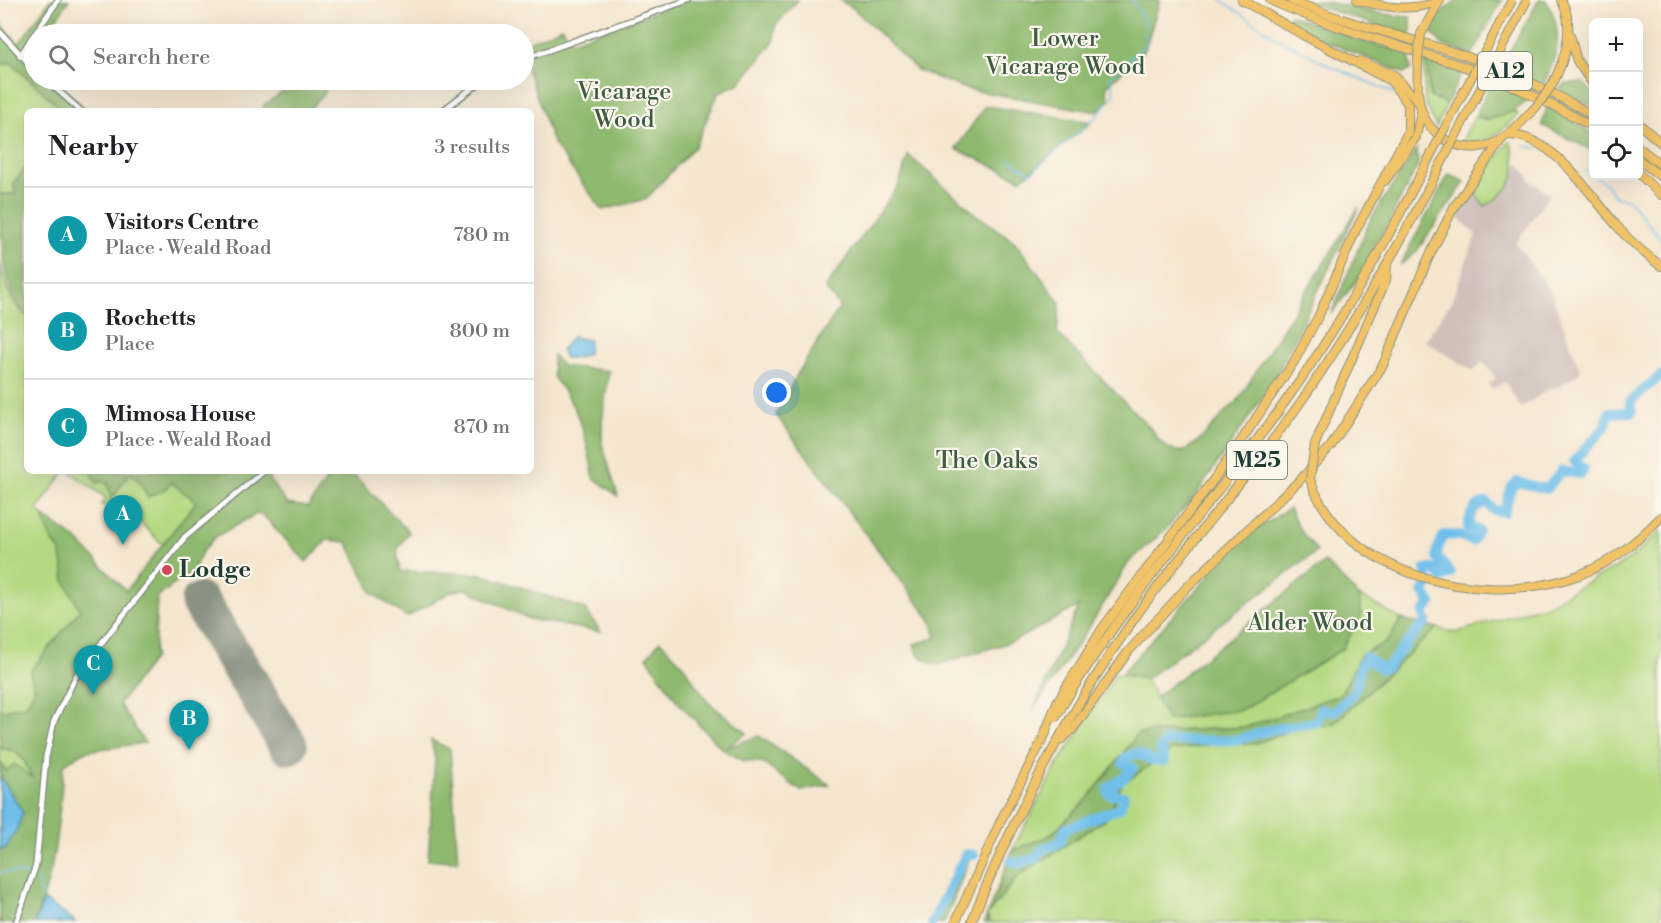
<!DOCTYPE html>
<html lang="en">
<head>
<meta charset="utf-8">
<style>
  :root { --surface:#fff; --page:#f2f2f2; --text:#202124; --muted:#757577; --line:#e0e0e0; --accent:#d1495b }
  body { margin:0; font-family:"Libre Bodoni",serif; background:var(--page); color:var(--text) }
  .controls { position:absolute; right:18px; top:18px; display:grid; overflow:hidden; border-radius:9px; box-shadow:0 6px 24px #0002 }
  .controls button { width:54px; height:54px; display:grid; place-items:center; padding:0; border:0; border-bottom:2px solid var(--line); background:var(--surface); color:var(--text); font:30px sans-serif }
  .you { position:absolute; left:777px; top:393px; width:21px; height:21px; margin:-15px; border:4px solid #fff; border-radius:50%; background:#1a73e8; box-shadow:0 0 0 9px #1a73e833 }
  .badge { display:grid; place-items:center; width:39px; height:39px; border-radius:50%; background:var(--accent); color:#fff; font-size:20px; font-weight:700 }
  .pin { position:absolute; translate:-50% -50px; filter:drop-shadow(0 2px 3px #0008) }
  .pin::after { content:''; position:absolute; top:32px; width:21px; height:18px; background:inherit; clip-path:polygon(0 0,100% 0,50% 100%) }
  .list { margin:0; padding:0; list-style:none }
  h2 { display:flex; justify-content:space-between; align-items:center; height:78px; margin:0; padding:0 24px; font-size:26px }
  h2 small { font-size:20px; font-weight:400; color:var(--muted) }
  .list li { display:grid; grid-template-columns:39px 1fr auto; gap:18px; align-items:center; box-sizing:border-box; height:96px; padding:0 24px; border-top:2px solid var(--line) }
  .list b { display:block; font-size:22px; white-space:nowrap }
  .list p { margin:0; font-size:20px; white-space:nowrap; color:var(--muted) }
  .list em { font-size:20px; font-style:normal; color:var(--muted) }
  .icon { flex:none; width:33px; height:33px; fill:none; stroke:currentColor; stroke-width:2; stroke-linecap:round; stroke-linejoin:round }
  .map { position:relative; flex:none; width:1661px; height:923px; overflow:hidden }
  .search { position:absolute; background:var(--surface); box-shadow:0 6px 24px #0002; left:24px; top:24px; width:510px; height:66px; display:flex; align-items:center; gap:15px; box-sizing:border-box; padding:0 21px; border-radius:33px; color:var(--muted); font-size:22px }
  .panel { position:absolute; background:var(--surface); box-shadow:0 6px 24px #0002; left:24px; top:108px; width:510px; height:366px; border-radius:9px }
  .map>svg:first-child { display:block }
  .industrial { fill:#cfc0ba }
  .green { fill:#b5d982; stroke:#6a8b5b; stroke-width:1.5 }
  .forest { fill:#90b970; stroke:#587b52; stroke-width:1.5 }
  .water { fill:#70bfea; stroke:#487e8f; stroke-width:1.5 }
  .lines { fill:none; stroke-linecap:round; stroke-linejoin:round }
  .stream { stroke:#70bfea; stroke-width:1.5 }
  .river { stroke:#70bfea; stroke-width:10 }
  .runway { stroke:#8a9282; stroke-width:39 }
  .minor-casing { stroke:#8a9282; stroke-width:8 }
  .highway-casing { stroke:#8a9282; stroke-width:10 }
  .minor { stroke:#fff; stroke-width:5 }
  .highway { stroke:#f1c369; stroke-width:8 }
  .highway-bridge-casing { stroke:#8a9282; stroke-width:10; stroke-linecap:butt }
  .highway-bridge { stroke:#f1c369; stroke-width:8 }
  .poi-dot { fill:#d1495b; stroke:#fbf7ec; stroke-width:2 }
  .labels { text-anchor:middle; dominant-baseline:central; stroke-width:4.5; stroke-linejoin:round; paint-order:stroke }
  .shield { fill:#fbf7ec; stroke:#61756b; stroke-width:1.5 }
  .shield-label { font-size:22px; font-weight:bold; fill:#1f3d34 }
  .park-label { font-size:24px; fill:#3d5c44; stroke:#fbf7ec }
  .poi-label { font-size:24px; font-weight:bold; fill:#1f3d34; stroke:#fbf7ec; text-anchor:start }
</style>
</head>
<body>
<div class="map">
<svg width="1661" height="923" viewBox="0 0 1661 923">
  <rect width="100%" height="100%" fill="#fbf7ec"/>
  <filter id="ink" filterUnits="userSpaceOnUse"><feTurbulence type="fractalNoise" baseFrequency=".0167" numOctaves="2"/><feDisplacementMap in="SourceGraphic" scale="12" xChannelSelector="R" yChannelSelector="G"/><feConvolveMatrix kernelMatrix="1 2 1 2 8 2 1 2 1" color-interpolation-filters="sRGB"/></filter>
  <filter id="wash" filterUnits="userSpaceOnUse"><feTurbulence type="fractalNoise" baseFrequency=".008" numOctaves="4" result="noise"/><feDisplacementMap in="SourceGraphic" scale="24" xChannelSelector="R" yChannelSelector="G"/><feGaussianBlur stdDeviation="1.35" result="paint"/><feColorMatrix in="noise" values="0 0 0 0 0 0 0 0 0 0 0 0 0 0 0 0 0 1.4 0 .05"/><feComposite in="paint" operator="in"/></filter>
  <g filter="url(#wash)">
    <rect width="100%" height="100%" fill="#f5e6cf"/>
    <path class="industrial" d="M1518,162L1532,182L1550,194L1516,243L1551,293L1581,372L1559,387L1550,388L1521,408L1505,382L1492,389L1488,384L1496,378L1483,362L1473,371L1425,341L1452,300L1476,235L1456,215L1471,188L1485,207L1496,200L1511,183Z"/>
    <g class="green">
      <path d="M1424,59H1427L1430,96L1447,104L1436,127L1425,102Z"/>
      <path d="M0,61L5,65L10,62L64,111H27V166L14,183L15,194H0Z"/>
      <path d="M1515,111L1518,114C1503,131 1487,147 1462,141L1475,116L1486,120Z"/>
      <path d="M1510,141C1521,172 1515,189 1485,206L1471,188Z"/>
      <path d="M0,261C4,281 10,304 27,316V471H65L37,510L43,516L51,539L61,552L65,581L80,610L30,672L35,689L26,705L0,711Z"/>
      <path d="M69,471H93L92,476L108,484L111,500L107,506L101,505L106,498Z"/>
      <path d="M130,471L140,482L148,497L171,482L197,502L164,543H161L114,496Z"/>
      <path d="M1661,530V923H990L987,915L1019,875L1107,818L1122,784L1172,750L1222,743L1254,744L1298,727L1333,724L1437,628L1455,633L1546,605L1629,560Z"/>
      <path d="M1359,596L1401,619L1388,641L1361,655L1340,695L1247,727L1139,733L1086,801L1049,836L1012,851L1055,769L1116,674L1146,679L1167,720L1244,709L1342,649L1361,616Z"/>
      <path d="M0,748C21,750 25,761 33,778L23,813L0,849Z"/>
    </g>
    <g class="forest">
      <path d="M50,0H69L46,34H34V52L31,58L34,61V80H54L87,111H64L10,62L5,65L0,61V23L19,44Z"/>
      <path d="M687,0H798L775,26L774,41L739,84L719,92L695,146L646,199L602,210L553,143L524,60V44L562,27L572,41Z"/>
      <path d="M840,0H1160L1145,49L1106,87L1109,101L1097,112L966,89L917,70L853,8Z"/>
      <path d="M1300,0C1340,0 1372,16 1411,17V37Z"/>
      <path d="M1457,0H1502L1472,55L1443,45L1431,32L1438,15Z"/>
      <path d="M1539,0H1546C1565,32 1558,54 1543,85L1501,66Z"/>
      <path d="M1290,15L1358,40L1409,53L1411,70L1403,73L1320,39L1287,22Z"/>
      <path d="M1427,59L1462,72L1447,104L1430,97Z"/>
      <path d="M305,82H318L326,91L308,111H263L264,105L290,87Z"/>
      <path d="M1492,82L1529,100C1514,112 1494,124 1475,116Z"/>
      <path d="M1566,83H1583L1593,93V107L1559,89Z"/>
      <path d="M985,106L1092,122L1021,179L956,149Z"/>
      <path d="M1547,106L1593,134V151L1542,125Z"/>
      <path d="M1417,149L1418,165L1362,273L1331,314L1371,218Z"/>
      <path d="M908,155L977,215L1015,242L1060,303L1057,333L1152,430C1160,443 1166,449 1180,452C1205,443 1216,417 1237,402L1359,207L1273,382L1195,496L1166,529L1129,562L1088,629L1033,710L1079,606L1014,641L936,665L918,655L914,644L936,638L931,620L776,415L798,373L840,307L825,288L899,185Z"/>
      <path d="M27,166V316C0,291 0,231 0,194H15L14,183Z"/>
      <path d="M1449,174L1465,182L1416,252L1400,265Z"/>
      <path d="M553,355L562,366L609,371L602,422V444L618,496L594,478C586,438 581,409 553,377Z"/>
      <path d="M93,471H273L268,478L287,504L308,507L333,471H350L409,532L397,550L400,571L481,574L585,609L601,632L529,619L466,589L452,591L407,617L372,593L347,542L327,540L306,562L264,516L256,514L215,537L202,552L193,571L157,597L154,658L119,704L145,743L86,751L64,764C58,817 57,874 33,923H0V849L6,848L23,813L0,775V762L6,771L14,764L32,777C24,760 20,750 0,748V711L26,705L35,689L30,672L80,610L65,581L61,552L51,539L43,516L76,539L126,591L196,502L171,482L164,490L148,497L140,482L130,472L111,500L108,484L104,481L97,483L92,476Z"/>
      <path d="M1289,508L1300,530L1317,551L1146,679L1121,674L1241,540Z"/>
      <path d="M1325,562L1359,596L1361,616L1342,649L1244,709L1167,720L1156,697Z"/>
      <path d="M1401,619L1437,628L1333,724L1298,727L1254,744L1222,743L1172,750L1122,784L1107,818L1019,875L987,915L988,923H984L1012,851L1049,836L1086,801L1139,733L1247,727L1340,695L1361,655L1388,641Z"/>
      <path d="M660,641L683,665L708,702L747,733L725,748L759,736L830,785L801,791L761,762L744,761L722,749L677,701L647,657Z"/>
      <path d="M431,740L450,749L458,861L428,860L435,759Z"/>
      <path d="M970,857L944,923H929L959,865Z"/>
    </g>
    <g class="water">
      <path d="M572,337L589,340L588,354L577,358H565L561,350Z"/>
      <path d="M0,776L23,813L17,829L6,848L0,849Z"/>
      <path d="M44,900L73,920L75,923H35Z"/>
    </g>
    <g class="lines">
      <g class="stream">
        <path d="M1221,0L1277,38L1332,67L1394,93"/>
        <path d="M1524,146L1538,148"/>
        <path d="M1010,160L1031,173L1095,118L1114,95L1111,77L1146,43L1145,21L1132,0"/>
        <path d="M1585,170L1606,184L1615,197L1628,199L1661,239"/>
        <path d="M0,873L15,872L27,875"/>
        <path d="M37,878L39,891L44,900"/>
      </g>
      <g class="river">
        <path d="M1011,861L1018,863L1036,858L1042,849L1059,843L1065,829L1120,808L1124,796L1109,794L1108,788L1125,777L1133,768L1123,763L1126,757L1137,753L1151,760L1165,761L1160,749L1166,741L1237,740L1270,730L1317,722L1320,709L1332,712C1342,705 1354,696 1357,684C1359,672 1359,667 1366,657L1381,669L1387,667L1426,621L1423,613L1431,603L1423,592L1429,584L1425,569H1434L1442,578L1451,573L1437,558L1438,548L1444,535L1460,536L1472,541L1478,530L1468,528C1470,514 1473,505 1487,502L1493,510L1504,512L1511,488L1517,482L1547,489L1561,471L1581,474L1584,469L1574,461L1605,427L1609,413L1632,412L1630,402L1661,375"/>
        <path d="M932,923L966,854L974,855"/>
      </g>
      <path class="runway" d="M200,602L288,745"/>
    </g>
  </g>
  <g filter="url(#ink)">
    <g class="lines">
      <g class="minor-casing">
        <g id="minor">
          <path d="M0,32L34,69"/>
          <path d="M35,34L58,0"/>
          <path d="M20,56L34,35"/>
          <path d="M524,59L688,0"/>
          <path d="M46,80L81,111"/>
          <path d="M442,111L483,80"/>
          <path d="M16,923L36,865L46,757L54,721L77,674L185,537L264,471"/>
        </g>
      </g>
      <g class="highway-casing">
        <g id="highway">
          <path d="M1270,0C1333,29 1400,45 1465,67C1510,83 1553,104 1594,128"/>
          <path d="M1291,0C1340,21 1393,34 1444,49C1496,65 1546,88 1594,116"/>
          <path d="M1357,0C1388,7 1406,12 1438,2"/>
          <path d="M1421,34L1440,0"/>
          <path d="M1570,35L1577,61L1594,86"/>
          <path d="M1418,58C1418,73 1416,90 1420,105C1429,142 1471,160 1503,138C1516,130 1526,116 1537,106"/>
          <path d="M1360,61L1394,75L1417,100"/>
          <path d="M1552,85C1565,60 1576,26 1561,0"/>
          <path d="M1638,123L1661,143"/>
          <path d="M1507,135C1553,134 1590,195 1617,226C1629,241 1645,254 1661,266"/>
          <path d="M1638,147L1661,165"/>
          <path d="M1638,159L1661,177"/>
          <path d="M1638,173L1661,195"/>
          <path d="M1385,181L1416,137L1421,111"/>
          <path d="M1315,444L1386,280L1387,265"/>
          <path d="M1310,479C1343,576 1478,606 1567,579C1605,568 1634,545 1661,517"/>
          <path d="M1056,717C1120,606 1205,512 1280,409C1337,331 1384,246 1428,160"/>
          <path d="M1043,738L1057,702L1102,629L1231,456L1295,360L1319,315L1356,230L1408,132V104L1391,81L1303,35L1242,0"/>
          <path d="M1062,739L1073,729L1128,652L1187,587L1300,480L1331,446L1383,365L1428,259L1454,207L1502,139"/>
          <path d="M955,923L1001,820L1046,733"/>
          <path d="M971,923C1014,815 1069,711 1136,616C1191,540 1254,470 1307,393C1357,320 1400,244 1440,166"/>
        </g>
      </g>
      <use href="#minor" class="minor"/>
      <use href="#highway" class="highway"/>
      <g class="highway-bridge-casing">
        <g id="highway-bridge">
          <path d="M1418,58L1421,34"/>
          <path d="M1537,106L1552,85"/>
          <path d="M1428,160L1512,0"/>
          <path d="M1440,166L1527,0"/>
          <path d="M1310,479L1315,444"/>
        </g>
      </g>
      <use href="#highway-bridge" class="highway-bridge"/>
    </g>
  </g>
  <circle class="poi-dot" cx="167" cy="570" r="6"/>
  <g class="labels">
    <g class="shield">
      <rect x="1478" y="52" width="54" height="38" rx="4.5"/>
      <rect x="1227" y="441" width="60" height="38" rx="4.5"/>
    </g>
    <g class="shield-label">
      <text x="1505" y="71">A12</text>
      <text x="1257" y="460">M25</text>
    </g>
    <g class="park-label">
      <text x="1065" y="39">Lower<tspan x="1065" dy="28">Vicarage Wood</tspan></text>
      <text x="624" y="92">Vicarage<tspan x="624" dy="28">Wood</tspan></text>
      <text x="987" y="461">The Oaks</text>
      <text x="1310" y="623">Alder Wood</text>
    </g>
    <g class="poi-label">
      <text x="179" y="570">Lodge</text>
    </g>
  </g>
</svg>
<div class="controls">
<button>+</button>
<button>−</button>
<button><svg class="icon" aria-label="locate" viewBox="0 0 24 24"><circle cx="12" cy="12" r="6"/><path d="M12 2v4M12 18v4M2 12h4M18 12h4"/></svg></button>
</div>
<div class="you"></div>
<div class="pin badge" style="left:123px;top:545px;background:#0f9aa8">A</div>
<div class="pin badge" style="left:189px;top:750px;background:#0f9aa8">B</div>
<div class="pin badge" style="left:93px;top:695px;background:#0f9aa8">C</div>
<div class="search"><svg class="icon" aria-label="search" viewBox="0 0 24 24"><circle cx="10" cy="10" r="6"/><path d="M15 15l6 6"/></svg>Search here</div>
<section class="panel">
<h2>Nearby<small>3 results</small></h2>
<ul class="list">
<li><span class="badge" style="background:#0f9aa8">A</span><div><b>Visitors Centre</b><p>Place · Weald Road</p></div><em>780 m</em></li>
<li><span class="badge" style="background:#0f9aa8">B</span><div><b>Rochetts</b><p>Place</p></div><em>800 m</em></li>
<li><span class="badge" style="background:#0f9aa8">C</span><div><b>Mimosa House</b><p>Place · Weald Road</p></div><em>870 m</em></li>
</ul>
</section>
</div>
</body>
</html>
